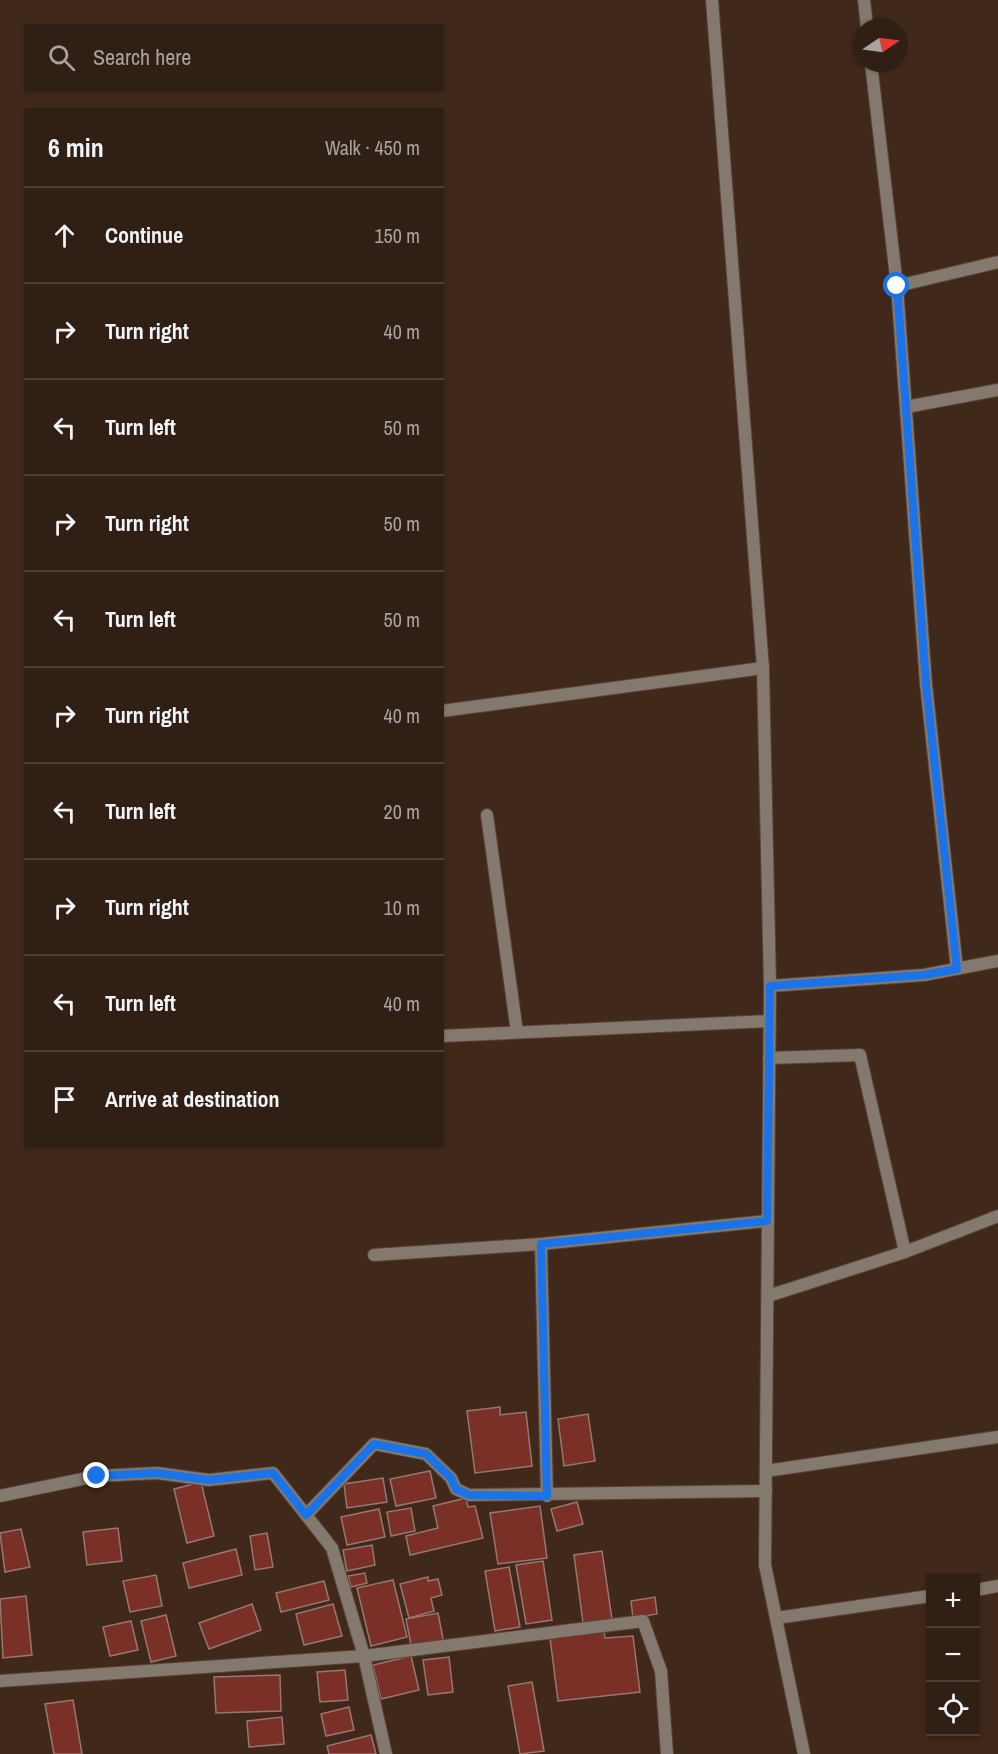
<!DOCTYPE html>
<html lang="en">
<head>
<meta charset="utf-8">
<style>
  :root { --surface:#301f14; --page:#3c2c22; --text:#f1f3f6; --muted:#a8a2a0; --line:#4b3d34 }
  body { margin:0; font-family:"Archivo Narrow",sans-serif; background:var(--page); color:var(--text) }
  .controls { position:absolute; right:18px; bottom:18px; display:grid; overflow:hidden; border-radius:0px; box-shadow:0 2px 4px #0004 }
  .controls button { width:54px; height:54px; display:grid; place-items:center; padding:0; border:0; border-bottom:2px solid var(--line); background:var(--surface); color:var(--text); font:30px sans-serif }
  .compass { position:absolute; left:854px; top:18px; width:54px; height:54px; border-radius:50%; background:var(--surface); box-shadow:0 2px 4px #0004; rotate:77deg }
  .stop { position:absolute; width:18px; height:18px; margin:-14px; border:4px solid #1a73e8; border-radius:50%; background:#fff }
  .stop.end { background:#1a73e8; border-color:#fff; box-shadow:0 2px 6px #0008 }
  .list { margin:0; padding:0; list-style:none }
  h2 { display:flex; justify-content:space-between; align-items:center; height:78px; margin:0; padding:0 24px; font-size:26px }
  h2 small { font-size:20px; font-weight:400; color:var(--muted) }
  .list li { display:grid; grid-template-columns:39px 1fr auto; gap:18px; align-items:center; box-sizing:border-box; height:96px; padding:0 24px; border-top:2px solid var(--line) }
  .list b { display:block; font-size:22px; white-space:nowrap }
  .list em { font-size:20px; font-style:normal; color:var(--muted) }
  .icon { flex:none; width:33px; height:33px; fill:none; stroke:currentColor; stroke-width:2; stroke-linecap:round; stroke-linejoin:round }
  .map { position:relative; flex:none; width:998px; height:1754px; overflow:hidden }
  .search { position:absolute; background:var(--surface); box-shadow:0 2px 4px #0004; left:24px; top:24px; width:420px; height:66px; display:flex; align-items:center; gap:15px; box-sizing:border-box; padding:0 21px; border-radius:0px; color:var(--muted); font-size:22px }
  .panel { position:absolute; background:var(--surface); box-shadow:0 2px 4px #0004; left:24px; top:108px; width:420px; height:1038px; border-radius:0px }
  .map>svg:first-child { display:block }
  .building { fill:#7a3026; stroke:#977771; stroke-width:1.5 }
  .lines { fill:none; stroke-linecap:round; stroke-linejoin:round }
  .minor-casing { stroke:#5a4436; stroke-width:14 }
  .minor { stroke:#83796f; stroke-width:12 }
  .route { stroke:#1a73e8; stroke-width:8 }
</style>
</head>
<body>
<div class="map">
<svg width="998" height="1754" viewBox="0 0 998 1754">
  <rect width="100%" height="100%" fill="#40291a"/>
  <g class="building">
    <path d="M500,1407V1415L526,1412L532,1466L475,1473L467,1411Z"/>
    <path d="M588,1414L595,1461L564,1466L558,1419Z"/>
    <path d="M430,1471L436,1498L396,1506L390,1479Z"/>
    <path d="M383,1478L387,1502L347,1508L344,1484Z"/>
    <path d="M201,1482L214,1536L187,1543L174,1489Z"/>
    <path d="M466,1498L468,1507L475,1506L483,1538L410,1555L406,1536L438,1528L433,1506Z"/>
    <path d="M577,1502L583,1524L557,1531L551,1509Z"/>
    <path d="M540,1506L547,1558L498,1564L490,1513Z"/>
    <path d="M411,1508L415,1531L391,1536L387,1512Z"/>
    <path d="M379,1509L385,1537L347,1545L341,1517Z"/>
    <path d="M118,1528L122,1561L87,1565L83,1532Z"/>
    <path d="M21,1529L30,1567L5,1572L0,1533Z"/>
    <path d="M267,1533L273,1567L255,1570L250,1536Z"/>
    <path d="M372,1545L375,1565L347,1571L343,1550Z"/>
    <path d="M236,1549L242,1575L189,1588L183,1563Z"/>
    <path d="M602,1551L612,1619L583,1623L574,1555Z"/>
    <path d="M543,1561L552,1620L526,1624L516,1565Z"/>
    <path d="M509,1567L520,1627L495,1631L485,1571Z"/>
    <path d="M365,1573L367,1583L351,1587L348,1576Z"/>
    <path d="M156,1575L162,1606L130,1612L123,1581Z"/>
    <path d="M428,1577V1581L438,1579L442,1595L431,1598L434,1611L409,1618L400,1584Z"/>
    <path d="M393,1580L407,1637L371,1646L357,1588Z"/>
    <path d="M324,1581L329,1600L281,1612L276,1593Z"/>
    <path d="M26,1596L32,1655L3,1658L0,1599Z"/>
    <path d="M655,1597L657,1614L633,1618L631,1601Z"/>
    <path d="M252,1604L261,1630L209,1649L199,1623Z"/>
    <path d="M333,1604L342,1636L304,1645L296,1614Z"/>
    <path d="M438,1613L444,1644L412,1650L406,1619Z"/>
    <path d="M166,1615L176,1656L151,1662L141,1621Z"/>
    <path d="M131,1621L138,1650L110,1656L103,1627Z"/>
    <path d="M603,1625L605,1638L633,1636L640,1692L558,1701L549,1630Z"/>
    <path d="M411,1656L419,1690L381,1699L373,1665Z"/>
    <path d="M449,1657L453,1692L428,1695L423,1660Z"/>
    <path d="M345,1670L348,1700L320,1702L317,1672Z"/>
    <path d="M280,1675L281,1711L216,1713L214,1677Z"/>
    <path d="M532,1682L544,1751L520,1754L508,1686Z"/>
    <path d="M73,1700L82,1754H54L45,1704Z"/>
    <path d="M349,1707L354,1730L326,1736L321,1714Z"/>
    <path d="M282,1717L284,1744L249,1747L247,1721Z"/>
    <path d="M371,1735L376,1754H329L327,1746Z"/>
  </g>
  <g class="lines">
    <g class="minor-casing">
      <g id="minor">
        <path d="M864,0L867,27"/>
        <path d="M871,63L897,286"/>
        <path d="M906,407L998,390"/>
        <path d="M763,668L770,986"/>
        <path d="M442,711L763,668L712,0"/>
        <path d="M487,815L517,1032"/>
        <path d="M957,969L926,684L897,286L998,262"/>
        <path d="M442,1036L769,1021"/>
        <path d="M769,1058L860,1055L905,1252"/>
        <path d="M374,1255L541,1244"/>
        <path d="M768,1296L905,1252L998,1216"/>
        <path d="M766,1471L998,1437"/>
        <path d="M0,1496L97,1476L157,1473L209,1480L273,1473L332,1548L364,1656L386,1754"/>
        <path d="M547,1496L541,1244L767,1221"/>
        <path d="M306,1515L374,1444L426,1454L451,1478L456,1489L469,1495L766,1491"/>
        <path d="M976,1590L998,1586"/>
        <path d="M776,1618L930,1596"/>
        <path d="M0,1681L364,1656L643,1621L661,1671L667,1754"/>
        <path d="M804,1754L765,1565L770,986L924,975L998,961"/>
      </g>
    </g>
    <use href="#minor" class="minor"/>
  </g>
  <g class="lines">
    <path class="route" d="M97,1476L157,1473L209,1480L273,1473L306,1515L374,1444L426,1454L451,1478L456,1489L469,1495L547,1496L541,1244L767,1221L770,986L924,975L957,969L926,684L897,286"/>
  </g>
</svg>
<div class="controls">
<button>+</button>
<button>−</button>
<button><svg class="icon" aria-label="locate" viewBox="0 0 24 24"><circle cx="12" cy="12" r="6"/><path d="M12 2v4M12 18v4M2 12h4M18 12h4"/></svg></button>
</div>
<svg class="compass" viewBox="-18 -18 36 36"><path d="M0-13l5 13h-10z" fill="#e53935"/><path d="M0 13l5-13h-10z" fill="#a8a2a0"/></svg>
<div class="stop" style="left:897px;top:286px"></div>
<div class="stop end" style="left:97px;top:1476px"></div>
<div class="search"><svg class="icon" aria-label="search" viewBox="0 0 24 24"><circle cx="10" cy="10" r="6"/><path d="M15 15l6 6"/></svg>Search here</div>
<section class="panel">
<h2>6 min<small>Walk · 450 m</small></h2>
<ul class="list">
<li><svg class="icon" aria-label="ahead" viewBox="0 0 24 24"><path d="M12 20V5M6 11l6-6 6 6"/></svg><div><b>Continue</b></div><em>150 m</em></li>
<li><svg class="icon" aria-label="right" viewBox="0 0 24 24"><path d="M7 20v-9h11M14 6l5 5-5 5"/></svg><div><b>Turn right</b></div><em>40 m</em></li>
<li><svg class="icon" aria-label="left" viewBox="0 0 24 24"><path d="M17 20v-9H6M10 6l-5 5 5 5"/></svg><div><b>Turn left</b></div><em>50 m</em></li>
<li><svg class="icon" aria-label="right" viewBox="0 0 24 24"><path d="M7 20v-9h11M14 6l5 5-5 5"/></svg><div><b>Turn right</b></div><em>50 m</em></li>
<li><svg class="icon" aria-label="left" viewBox="0 0 24 24"><path d="M17 20v-9H6M10 6l-5 5 5 5"/></svg><div><b>Turn left</b></div><em>50 m</em></li>
<li><svg class="icon" aria-label="right" viewBox="0 0 24 24"><path d="M7 20v-9h11M14 6l5 5-5 5"/></svg><div><b>Turn right</b></div><em>40 m</em></li>
<li><svg class="icon" aria-label="left" viewBox="0 0 24 24"><path d="M17 20v-9H6M10 6l-5 5 5 5"/></svg><div><b>Turn left</b></div><em>20 m</em></li>
<li><svg class="icon" aria-label="right" viewBox="0 0 24 24"><path d="M7 20v-9h11M14 6l5 5-5 5"/></svg><div><b>Turn right</b></div><em>10 m</em></li>
<li><svg class="icon" aria-label="left" viewBox="0 0 24 24"><path d="M17 20v-9H6M10 6l-5 5 5 5"/></svg><div><b>Turn left</b></div><em>40 m</em></li>
<li><svg class="icon" aria-label="arrive" viewBox="0 0 24 24"><path d="M6 21V4h12l-3 4 3 4H6"/></svg><div><b>Arrive at destination</b></div></li>
</ul>
</section>
</div>
</body>
</html>
